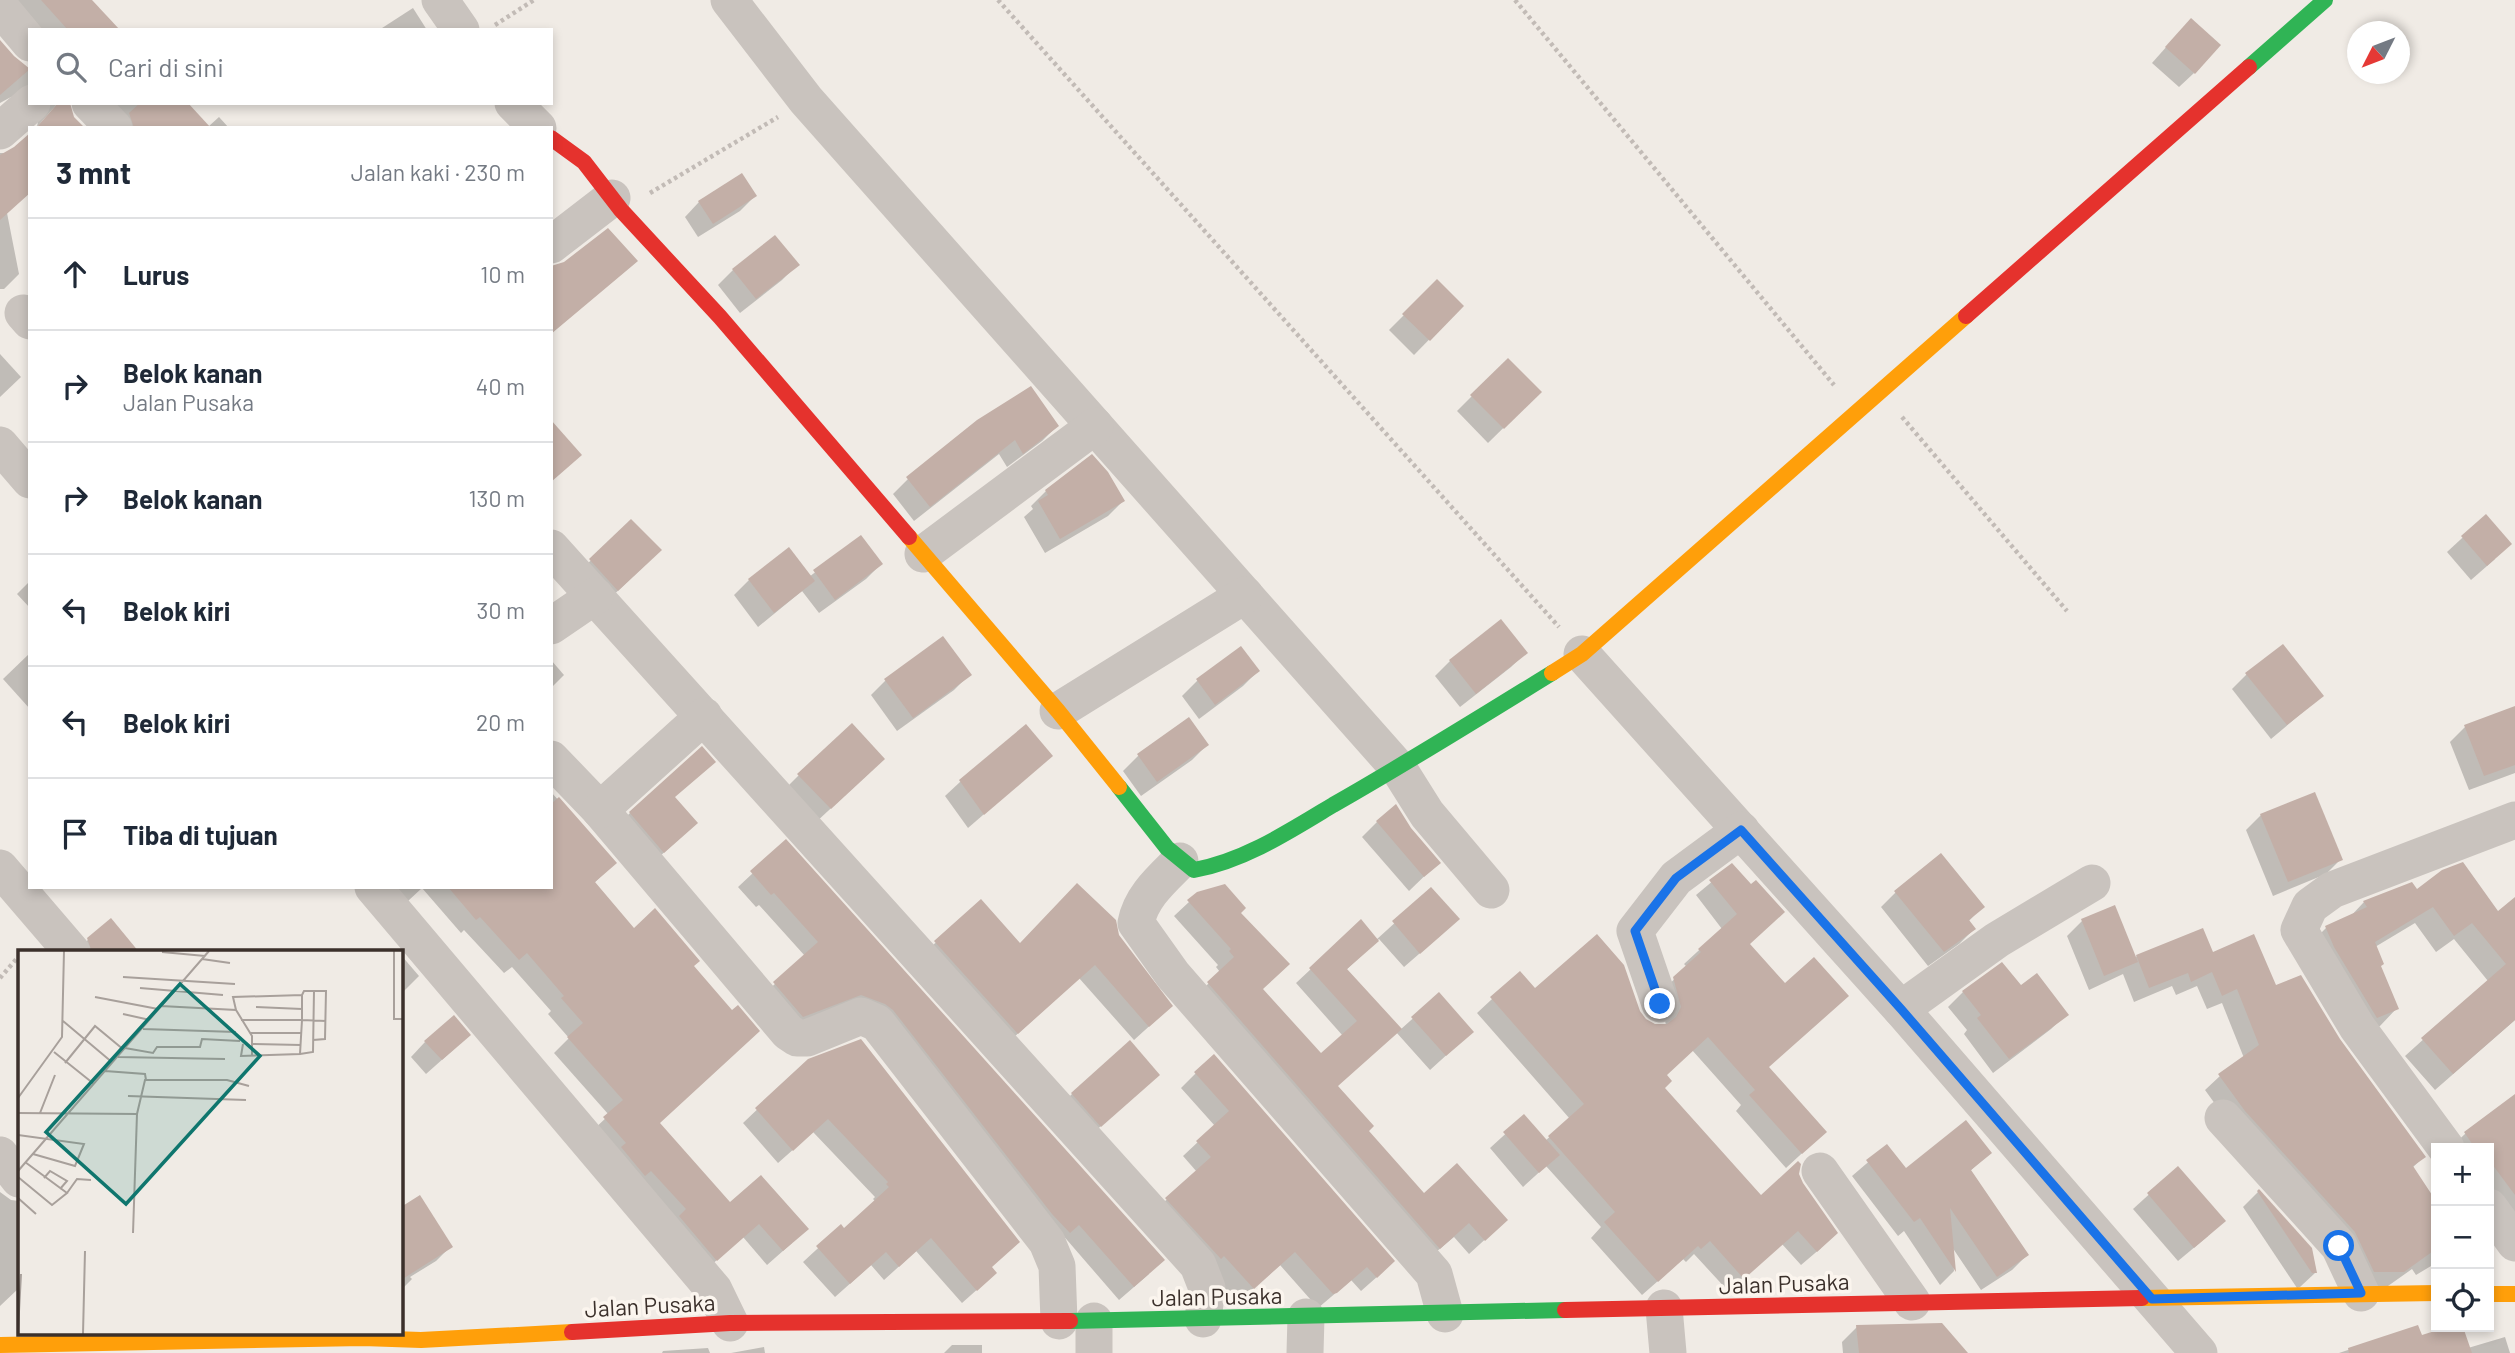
<!DOCTYPE html>
<html lang="id">
<head>
<meta charset="utf-8">
<style>
  :root { --surface:#fff; --page:#f6f6f7; --text:#1f2937; --muted:#747a83; --line:#e0e1e3 }
  body { margin:0; font-family:Barlow,sans-serif; background:var(--page); color:var(--text) }
  .controls { position:absolute; right:21px; bottom:21px; display:grid; overflow:hidden; border-radius:0px; box-shadow:0 4px 10px #0003 }
  .controls button { width:63px; height:63px; display:grid; place-items:center; padding:0; border:0; border-bottom:2px solid var(--line); background:var(--surface); color:var(--text); font:35px sans-serif }
  .compass { position:absolute; left:2347px; top:21px; width:63px; height:63px; border-radius:50%; background:var(--surface); box-shadow:0 4px 10px #0003; rotate:228deg }
  .stop { position:absolute; width:21px; height:21px; margin:-16px; border:5px solid #1a73e8; border-radius:50%; background:#fff }
  .stop.end { background:#1a73e8; border-color:#fff; box-shadow:0 2px 7px #0008 }
  .list { margin:0; padding:0; list-style:none }
  h2 { display:flex; justify-content:space-between; align-items:center; height:91px; margin:0; padding:0 28px; font-size:30px }
  h2 small { font-size:23px; font-weight:400; color:var(--muted) }
  .list li { display:grid; grid-template-columns:46px 1fr auto; gap:21px; align-items:center; box-sizing:border-box; height:112px; padding:0 28px; border-top:2px solid var(--line) }
  .list b { display:block; font-size:26px; white-space:nowrap }
  .list p { margin:0; font-size:23px; white-space:nowrap; color:var(--muted) }
  .list em { font-size:23px; font-style:normal; color:var(--muted) }
  .icon { flex:none; width:38px; height:38px; fill:none; stroke:currentColor; stroke-width:2; stroke-linecap:round; stroke-linejoin:round }
  .map { position:relative; flex:none; width:2515px; height:1353px; overflow:hidden }
  .search { position:absolute; background:var(--surface); box-shadow:0 4px 10px #0003; left:28px; top:28px; width:525px; height:77px; display:flex; align-items:center; gap:18px; box-sizing:border-box; padding:0 24px; border-radius:0px; color:var(--muted); font-size:26px }
  .panel { position:absolute; background:var(--surface); box-shadow:0 4px 10px #0003; left:28px; top:126px; width:525px; height:763px; border-radius:0px }
  .map>svg:first-child { display:block }
  .shadow { fill:#0003 }
  .building { fill:#c3afa7 }
  .lines { fill:none; stroke-linecap:round; stroke-linejoin:round }
  .path { stroke:#c2bbb6; stroke-width:4.5; stroke-dasharray:3.5 3.5; stroke-linecap:butt }
  .street { stroke:#c9c3be; stroke-width:37 }
  .fast { stroke:#30b455; stroke-width:16 }
  .slow { stroke:#ff9f0a; stroke-width:16 }
  .jam { stroke:#e5322d; stroke-width:16 }
  .route { stroke:#1a73e8; stroke-width:9 }
  .labels { text-anchor:middle; dominant-baseline:central; stroke-width:7; stroke-linejoin:round; paint-order:stroke }
  .street-label { font-size:23px; fill:#3b302b; stroke:#fbf5ee }
  .inset-road { fill:none; stroke:#a8a09b; stroke-width:2 }
  .view { fill:#0f766e; fill-opacity:0.15; stroke:#0f766e; stroke-width:3.5 }
  .inset-edge { fill:none; stroke:#3b302b; stroke-width:3.5 }
</style>
</head>
<body>
<div class="map">
<svg width="2515" height="1353" viewBox="0 0 2515 1353">
  <rect width="100%" height="100%" fill="#f0ebe5"/>
  <g class="shadow">
    <path d="M13,0H91L118,30H40Z"/>
    <path d="M413,8L427,30H379Z"/>
    <path d="M2176,36L2194,73L2179,87L2152,63Z"/>
    <path d="M0,42L13,58L30,72V102L23,97H11L0,103Z"/>
    <path d="M37,103H58L37,127L39,115Z"/>
    <path d="M90,103H186L208,127L219,117L229,128H114Z"/>
    <path d="M0,153H4L7,213L19,274L4,289H0Z"/>
    <path d="M755,196L740,211L698,237L685,217L699,202Z"/>
    <path d="M775,237L797,265L782,280L740,313L718,285L733,270Z"/>
    <path d="M1437,282L1462,306L1414,355L1389,330Z"/>
    <path d="M0,354L21,377L0,397Z"/>
    <path d="M1508,360L1540,392L1488,443L1457,411Z"/>
    <path d="M978,421L1057,426L1042,441L1007,467L999,454L914,521L893,494L908,479Z"/>
    <path d="M1046,491L1123,501L1108,516L1045,553L1024,517L1033,509L1031,506Z"/>
    <path d="M2486,516L2495,559L2471,580L2447,552Z"/>
    <path d="M631,521L645,565L603,605L576,575Z"/>
    <path d="M861,537L881,564L866,579L819,613L802,591L758,627L734,595L749,580L788,550L809,577Z"/>
    <path d="M30,581V608L17,594Z"/>
    <path d="M1240,648L1258,671L1243,686L1199,719L1182,696L1197,681Z"/>
    <path d="M1526,652L1511,667L1460,707L1435,676L1450,661Z"/>
    <path d="M30,653V709L3,679Z"/>
    <path d="M551,660L564,675L551,688Z"/>
    <path d="M2247,674L2322,696L2271,739L2232,689Z"/>
    <path d="M969,675L954,690L897,731L871,695L886,680Z"/>
    <path d="M2515,707V773L2469,790L2450,742L2465,727Z"/>
    <path d="M1189,720L1207,745L1192,760L1141,796L1123,771L1138,756Z"/>
    <path d="M1051,756L968,828L945,796L960,782Z"/>
    <path d="M868,774L815,823L784,790L799,775Z"/>
    <path d="M551,792L615,863L594,883L634,930L692,966L658,1123L730,1205L792,1243L767,1265L743,1237L701,1274L590,1133L609,1115L554,1053L569,1038L548,1014L551,1011L512,967L504,973L464,930L461,933L422,888L408,901L395,887H551Z"/>
    <path d="M674,798L680,838L648,867L615,828L630,813Z"/>
    <path d="M2261,815L2341,859L2326,874L2273,896L2246,830Z"/>
    <path d="M1377,822L1410,829L1438,863L1409,891L1362,837Z"/>
    <path d="M786,842L1149,1274L1119,1300L879,1023L789,1030L761,997L805,956L759,905L756,907L738,887Z"/>
    <path d="M1732,865L1748,944L1767,1068L1825,1132L1786,1168L1736,1111L1741,1105L1692,1050L1665,1075L1663,1088L1760,1197L1797,1174L1821,1248L1801,1265L1782,1244L1729,1292L1694,1254L1686,1262L1683,1259L1642,1295L1591,1238L1601,1227L1546,1166L1523,1187L1490,1148L1524,1117L1545,1141L1570,1119L1477,1013L1520,973L1535,991L1639,1012L1645,1021L1655,1026L1666,1025L1659,994L1687,967L1684,964L1722,929L1696,895Z"/>
    <path d="M1431,890L1442,934L1404,967L1379,939L1346,970L1400,1030L1439,995L1472,1032L1430,1070L1396,1032L1336,1086L1367,1131L1424,1195L1491,1234L1469,1254L1454,1237L1424,1262L1194,998L1220,972L1216,967L1218,965L1174,916L1189,902L1239,913L1261,989L1321,1056L1343,1036L1296,983L1311,969L1376,940Z"/>
    <path d="M2416,891L2498,913L2515,899V1020L2435,1090L2405,1056L2488,981L2454,939L2436,952L2415,923L2375,947L2380,966L2397,1008L2380,1026L2359,1035L2309,945L2326,928L2349,918L2364,902Z"/>
    <path d="M1896,892L1982,907L1968,922L1974,929L1959,944L1928,966L1881,907Z"/>
    <path d="M980,902L1019,945L1117,936L1155,1021L1134,1040L1079,978L1002,1048L920,957Z"/>
    <path d="M110,920L137,952H75L89,939Z"/>
    <path d="M2082,921L2134,959L2137,956L2212,954L2275,987L2339,1040L2424,1157L2412,1168L2436,1204V1263L2416,1275L2412,1269L2388,1286H2359L2231,1126L2205,1090L2220,1076L2244,1058L2222,1003L2207,1009L2197,986L2176,995L2172,986L2134,1002L2123,974L2089,990L2067,936Z"/>
    <path d="M401,955L419,976L401,994Z"/>
    <path d="M1963,992L2066,1014L2051,1029L1993,1073L1964,1034L1967,1030L1948,1007Z"/>
    <path d="M425,1042L453,1050L426,1074L411,1057Z"/>
    <path d="M809,1060L990,1268L980,1287L962,1303L916,1251L884,1280L871,1265L835,1297L803,1262L841,1227L844,1230L876,1202L873,1199L875,1197L813,1132L778,1163L743,1123Z"/>
    <path d="M1196,1073L1378,1276L1361,1291L1351,1280L1318,1308L1280,1265L1238,1302L1152,1213L1197,1172L1183,1156L1215,1126L1181,1088Z"/>
    <path d="M1143,1089L1085,1140L1057,1109L1072,1094Z"/>
    <path d="M2515,1096V1242L2489,1208V1148H2450L2465,1134Z"/>
    <path d="M1887,1146L1906,1171L1990,1153L1970,1171L2027,1255L2012,1270L1981,1290L1952,1247L1954,1271L1940,1285L1904,1231L1898,1236L1852,1176Z"/>
    <path d="M2177,1169L2208,1236L2178,1261L2133,1209Z"/>
    <path d="M2259,1191L2315,1273L2300,1287L2297,1288L2243,1207Z"/>
    <path d="M0,1192L11,1200L19,1201V1288L0,1306Z"/>
    <path d="M419,1198L451,1246L436,1261L410,1277L412,1279L401,1290V1209Z"/>
    <path d="M1857,1327L1962,1353H1843L1842,1342Z"/>
    <path d="M2417,1327L2420,1337L2453,1327H2461L2468,1348L2505,1337L2510,1353H2339Z"/>
    <path d="M952,1345H982V1353H944Z"/>
    <path d="M764,1347L765,1353H731Z"/>
    <path d="M708,1348L710,1353H662L663,1351Z"/>
  </g>
  <g class="building">
    <path d="M41,0H92L120,30H68Z"/>
    <path d="M2191,18L2221,45L2195,74L2165,47Z"/>
    <path d="M0,40L14,56L30,69L0,95Z"/>
    <path d="M58,103H70L74,117L85,128H36Z"/>
    <path d="M140,103H188L211,128H134L129,113Z"/>
    <path d="M30,133V193L0,220V155L14,147Z"/>
    <path d="M742,173L757,196L713,224L698,201Z"/>
    <path d="M608,228L638,261L551,334V266L564,262Z"/>
    <path d="M775,235L800,265L756,299L732,269Z"/>
    <path d="M1437,279L1464,306L1430,341L1402,314Z"/>
    <path d="M1508,358L1542,392L1504,429L1470,395Z"/>
    <path d="M1031,386L1059,426L1023,454L1015,440L930,507L906,477L977,420Z"/>
    <path d="M551,420L582,455L551,482Z"/>
    <path d="M1092,454L1108,472L1125,501L1060,539L1038,501L1048,495L1045,490Z"/>
    <path d="M2486,514L2512,544L2487,566L2461,536Z"/>
    <path d="M631,519L662,550L618,591L589,559Z"/>
    <path d="M861,535L883,564L835,600L813,570Z"/>
    <path d="M789,547L815,581L774,613L748,579Z"/>
    <path d="M1501,619L1528,653L1476,694L1449,660Z"/>
    <path d="M943,636L972,675L913,718L884,679Z"/>
    <path d="M2283,644L2324,696L2287,725L2245,673Z"/>
    <path d="M1241,646L1260,671L1215,705L1196,679Z"/>
    <path d="M2515,706V765L2484,776L2464,725Z"/>
    <path d="M1189,717L1209,745L1157,782L1137,754Z"/>
    <path d="M852,723L885,759L831,809L797,774Z"/>
    <path d="M1026,724L1053,756L984,815L959,780Z"/>
    <path d="M702,746L716,762L675,797L698,823L664,853L629,812Z"/>
    <path d="M2315,792L2343,860L2288,882L2260,814Z"/>
    <path d="M559,797L617,863L595,882L634,928L655,908L700,961L694,966L732,1010L738,1005L760,1031L660,1123L730,1202L761,1175L809,1229L783,1251L759,1224L717,1261L679,1216L686,1209L651,1171L645,1176L621,1147L626,1143L603,1117L623,1100L567,1037L583,1023L561,998L564,996L527,953L519,960L480,917L476,920L448,887H551V804Z"/>
    <path d="M1396,804L1411,828L1441,863L1424,877L1376,821Z"/>
    <path d="M786,839L1165,1260L1134,1287L1079,1225L1070,1233L1052,1214L893,1010L885,1004L861,995L803,1017L773,982L818,942L774,893L771,895L750,871Z"/>
    <path d="M1941,853L1985,907L1969,920L1976,929L1944,952L1894,891Z"/>
    <path d="M2463,862L2498,911L2515,897V1020L2453,1074L2421,1038L2506,964L2472,923L2454,936L2433,907L2375,942L2384,964L2381,966L2399,1009L2377,1018L2334,947L2325,926L2367,907L2363,901L2412,882L2417,889L2442,870Z"/>
    <path d="M1732,863L1751,884L1756,880L1785,912L1750,944L1785,983L1814,957L1849,996L1769,1067L1827,1132L1802,1154L1749,1095L1755,1090L1708,1037L1667,1075L1672,1081L1665,1088L1761,1195L1798,1161L1801,1164L1799,1174L1803,1183L1838,1233L1817,1252L1798,1231L1744,1279L1710,1241L1701,1249L1698,1246L1658,1282L1604,1222L1615,1212L1548,1136L1584,1104L1490,997L1520,971L1535,988L1597,934L1624,965L1640,1011L1646,1019L1655,1024H1667L1676,1017L1681,1007L1673,977L1701,952L1698,949L1737,914L1709,880Z"/>
    <path d="M1077,883L1116,920L1119,935L1173,1006L1149,1027L1095,965L1018,1034L934,941L981,899L1020,943Z"/>
    <path d="M1225,884L1246,908L1241,913L1290,964L1263,989L1321,1053L1357,1021L1309,968L1361,919L1379,941L1347,969L1402,1029L1338,1086L1374,1126L1369,1131L1424,1193L1457,1163L1508,1220L1485,1241L1469,1223L1440,1249L1207,982L1234,957L1229,951L1231,949L1187,900L1197,892Z"/>
    <path d="M1431,887L1460,919L1420,954L1392,921Z"/>
    <path d="M2115,905L2138,962L2104,976L2081,919Z"/>
    <path d="M111,918L139,952H92L87,938Z"/>
    <path d="M2203,928L2213,952L2254,934L2276,985L2301,975L2340,1039L2426,1157L2413,1166L2436,1201V1249L2404,1272H2374L2355,1232L2245,1111L2218,1074L2259,1045L2237,989L2222,996L2212,972L2191,982L2188,973L2149,988L2136,955Z"/>
    <path d="M2002,962L2021,985L2037,973L2069,1015L2009,1059L1977,1018L1981,1015L1962,991Z"/>
    <path d="M1439,992L1474,1032L1446,1056L1411,1017Z"/>
    <path d="M454,1015L471,1035L442,1060L424,1041Z"/>
    <path d="M861,1039L1020,1242L992,1267L997,1273L977,1291L931,1238L899,1267L886,1252L850,1284L816,1246L841,1224L844,1228L889,1187L886,1184L888,1182L828,1119L793,1151L755,1108L808,1059Z"/>
    <path d="M1130,1040L1160,1075L1101,1127L1071,1093Z"/>
    <path d="M1214,1054L1395,1261L1377,1278L1367,1267L1337,1293L1333,1294L1295,1252L1254,1289L1224,1256L1221,1259L1165,1198L1211,1157L1196,1141L1229,1111L1194,1072Z"/>
    <path d="M2515,1094V1195L2489,1160V1148H2475L2464,1132Z"/>
    <path d="M1524,1114L1560,1155L1539,1173L1503,1132Z"/>
    <path d="M1966,1120L1992,1153L1971,1170L2029,1255L1997,1277L1950,1208L1956,1272L1920,1218L1914,1222L1866,1160L1887,1144L1906,1168Z"/>
    <path d="M2178,1166L2226,1221L2194,1248L2147,1193Z"/>
    <path d="M2259,1189L2312,1248L2317,1273H2312L2257,1191Z"/>
    <path d="M420,1195L453,1247L401,1280V1207Z"/>
    <path d="M1942,1323L1968,1353H1859L1856,1325Z"/>
    <path d="M2418,1325L2422,1335L2447,1327H2463L2472,1353H2349L2348,1348Z"/>
  </g>
  <g class="lines">
    <g class="path">
      <path d="M998,0L1559,627"/>
      <path d="M1515,0L1834,385"/>
      <path d="M495,25L534,0"/>
      <path d="M650,193L778,117"/>
      <path d="M1902,417L2067,611"/>
      <path d="M0,978L19,956"/>
    </g>
    <g class="street">
      <path d="M440,0L461,30"/>
      <path d="M729,0L806,100L1398,768L1427,814L1491,890"/>
      <path d="M0,7L30,43"/>
      <path d="M90,103L114,128"/>
      <path d="M513,103L538,128"/>
      <path d="M0,131L32,103"/>
      <path d="M551,245L612,198"/>
      <path d="M23,313L30,321"/>
      <path d="M0,445L30,480"/>
      <path d="M551,548L1198,1265L1207,1288L1203,1319"/>
      <path d="M923,554L1095,426"/>
      <path d="M551,626L595,596"/>
      <path d="M1582,654L1901,1009L2199,1353"/>
      <path d="M1058,711L1245,595"/>
      <path d="M551,759L600,810L788,1032L797,1038H807L861,1016L877,1023L1047,1242L1057,1266L1059,1321"/>
      <path d="M600,810L704,716"/>
      <path d="M1180,861C1161,880 1141,897 1136,923L1173,975L1434,1274L1445,1314"/>
      <path d="M0,868L72,952"/>
      <path d="M373,887L714,1290L730,1323"/>
      <path d="M1660,1004L1635,931L1676,878L1741,830"/>
      <path d="M1901,1009L1997,940L2092,883"/>
      <path d="M2223,1118L2339,1246L2361,1293"/>
      <path d="M2446,1148L2357,1027L2299,930L2310,906L2332,890L2515,820"/>
      <path d="M0,1155L19,1179"/>
      <path d="M1820,1171L1912,1302"/>
      <path d="M2489,1207L2515,1243"/>
      <path d="M1664,1308L1668,1353"/>
      <path d="M1094,1321V1353"/>
      <path d="M1305,1353L1306,1317"/>
    </g>
    <g class="fast">
      <path d="M2249,67L2325,0"/>
      <path d="M1119,787L1167,848L1194,870C1244,861 1290,831 1333,805C1407,763 1479,718 1552,673"/>
      <path d="M1070,1321L1565,1310"/>
    </g>
    <g class="slow">
      <path d="M909,537L1058,711L1119,787"/>
      <path d="M1552,673L1582,654L1966,316"/>
      <path d="M2489,1294H2515"/>
      <path d="M2142,1298L2436,1293"/>
      <path d="M0,1345L363,1338L421,1340L572,1332"/>
    </g>
    <g class="jam">
      <path d="M551,138L584,162L621,210L720,317L909,537"/>
      <path d="M1966,316L2249,67"/>
      <path d="M1565,1310L2142,1298"/>
      <path d="M572,1332L730,1323L1070,1321"/>
    </g>
  </g>
  <g class="lines">
    <path class="route" d="M1660,1004L1635,931L1676,878L1741,830L1901,1009L2152,1299L2361,1293L2339,1246"/>
  </g>
  <g class="labels">
    <g class="street-label">
      <text transform="translate(1784 1283) rotate(-2)">Jalan Pusaka</text>
      <text transform="translate(1217 1296) rotate(-1)">Jalan Pusaka</text>
      <text transform="translate(650 1305) rotate(-3)">Jalan Pusaka</text>
    </g>
  </g>
  <g transform="translate(18 950)">
    <rect width="385" height="385" fill="#f0ebe5"/>
    <path class="inset-road" d="M376,1V69H385M144,2L187,6M184,9L212,13M105,27L217,34M122,38L205,45M284,45L286,41H308L307,89L295,90M77,47L140,59M143,56L218,60L234,86V105M238,57L284,59M218,60L215,47L284,45V70H223M105,64L132,70M45,71L95,113M125,79L218,82M232,83H284M225,94L223,106L282,104L284,70L308,71M234,94L283,95M107,98L135,103L139,97H182L184,89L222,91M36,102L76,134M282,104L295,102L296,41M100,107L207,109M47,113L77,76L106,100M87,121L127,124L128,130M110,146L228,150M0,148L44,87L46,1M0,163L119,164M22,163L37,125M0,185L66,194L57,216L15,204M0,221L191,1M0,227L34,255L49,243L7,212M26,228L32,221L49,231L42,239M49,243L59,229L73,230M0,248L18,264M115,283L119,164L127,130H209L231,136M0,380L3,324M65,384L67,301"/>
    <path class="view" d="M162,34L242,106L108,254L28,182Z"/>
    <rect width="385" height="385" class="inset-edge"/>
  </g>
</svg>
<div class="controls">
<button>+</button>
<button>−</button>
<button><svg class="icon" aria-label="locate" viewBox="0 0 24 24"><circle cx="12" cy="12" r="6"/><path d="M12 2v4M12 18v4M2 12h4M18 12h4"/></svg></button>
</div>
<svg class="compass" viewBox="-18 -18 36 36"><path d="M0-13l5 13h-10z" fill="#e53935"/><path d="M0 13l5-13h-10z" fill="#747a83"/></svg>
<div class="stop" style="left:2339px;top:1246px"></div>
<div class="stop end" style="left:1660px;top:1004px"></div>
<div class="search"><svg class="icon" aria-label="search" viewBox="0 0 24 24"><circle cx="10" cy="10" r="6"/><path d="M15 15l6 6"/></svg>Cari di sini</div>
<section class="panel">
<h2>3 mnt<small>Jalan kaki · 230 m</small></h2>
<ul class="list">
<li><svg class="icon" aria-label="ahead" viewBox="0 0 24 24"><path d="M12 20V5M6 11l6-6 6 6"/></svg><div><b>Lurus</b></div><em>10 m</em></li>
<li><svg class="icon" aria-label="right" viewBox="0 0 24 24"><path d="M7 20v-9h11M14 6l5 5-5 5"/></svg><div><b>Belok kanan</b><p>Jalan Pusaka</p></div><em>40 m</em></li>
<li><svg class="icon" aria-label="right" viewBox="0 0 24 24"><path d="M7 20v-9h11M14 6l5 5-5 5"/></svg><div><b>Belok kanan</b></div><em>130 m</em></li>
<li><svg class="icon" aria-label="left" viewBox="0 0 24 24"><path d="M17 20v-9H6M10 6l-5 5 5 5"/></svg><div><b>Belok kiri</b></div><em>30 m</em></li>
<li><svg class="icon" aria-label="left" viewBox="0 0 24 24"><path d="M17 20v-9H6M10 6l-5 5 5 5"/></svg><div><b>Belok kiri</b></div><em>20 m</em></li>
<li><svg class="icon" aria-label="arrive" viewBox="0 0 24 24"><path d="M6 21V4h12l-3 4 3 4H6"/></svg><div><b>Tiba di tujuan</b></div></li>
</ul>
</section>
</div>
</body>
</html>
